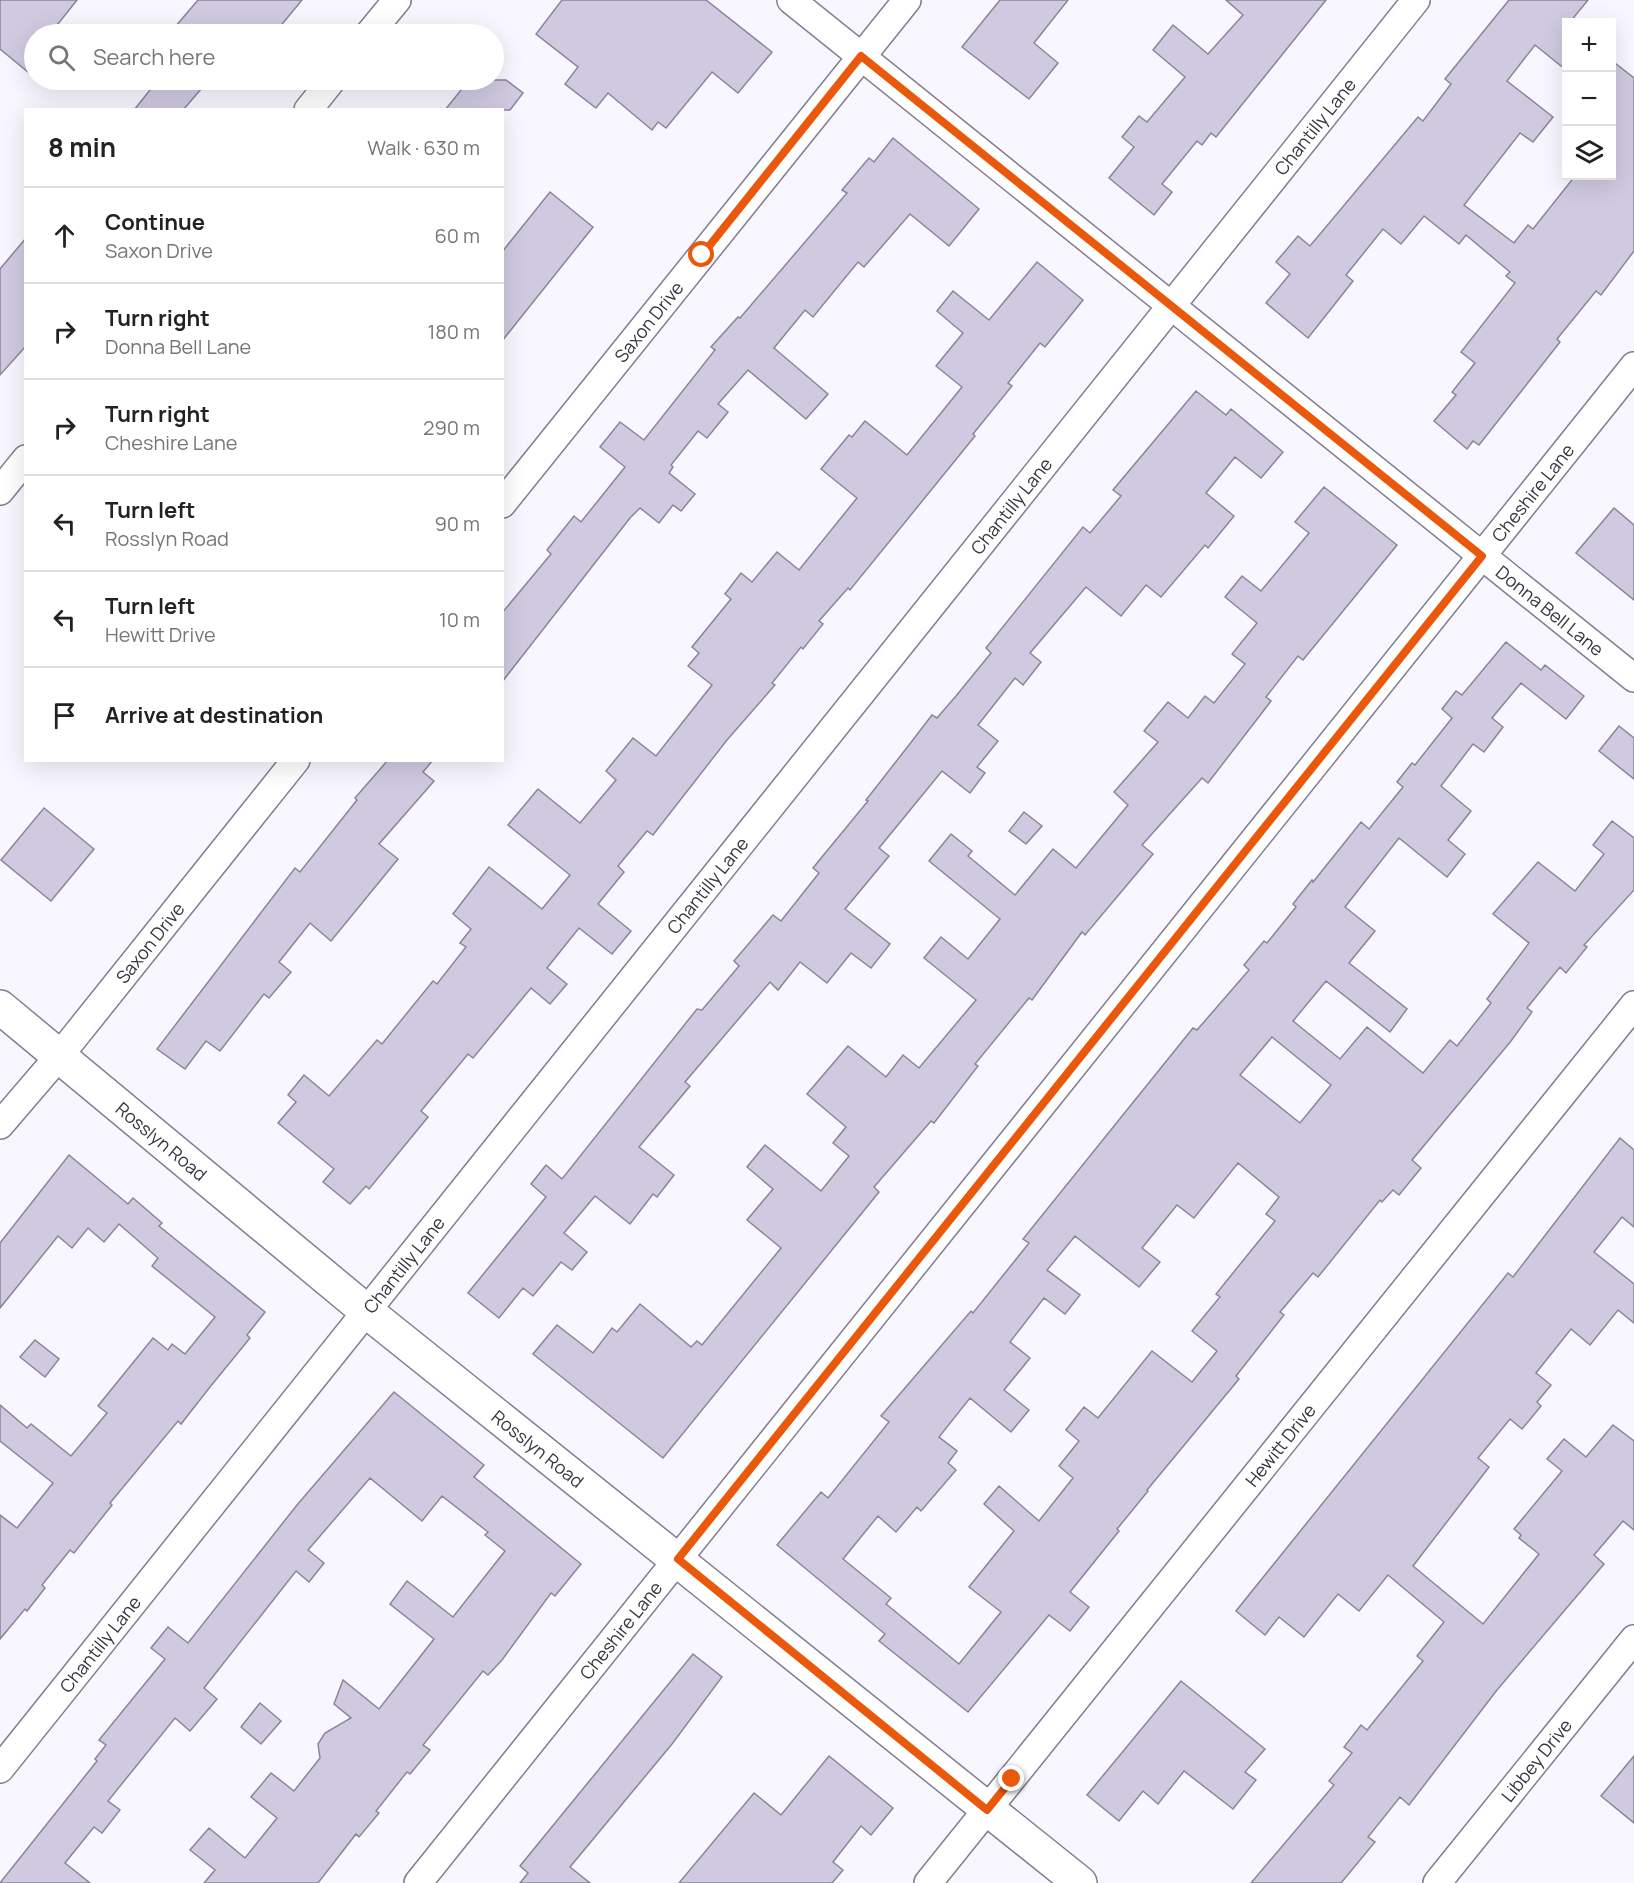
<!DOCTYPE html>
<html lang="en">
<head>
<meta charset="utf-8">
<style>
  :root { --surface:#fff; --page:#f2f2f2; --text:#222; --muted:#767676; --line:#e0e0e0 }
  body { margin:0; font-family:Manrope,sans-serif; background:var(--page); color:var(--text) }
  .controls { position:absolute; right:18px; top:18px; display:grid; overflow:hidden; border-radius:0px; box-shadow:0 6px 24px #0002 }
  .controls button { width:54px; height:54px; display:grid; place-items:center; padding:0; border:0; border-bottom:2px solid var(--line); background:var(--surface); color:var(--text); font:30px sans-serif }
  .stop { position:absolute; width:18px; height:18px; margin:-14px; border:4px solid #ea580c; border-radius:50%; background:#fff }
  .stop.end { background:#ea580c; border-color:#fff; box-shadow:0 2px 6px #0008 }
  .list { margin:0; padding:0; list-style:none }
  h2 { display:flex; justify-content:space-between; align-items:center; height:78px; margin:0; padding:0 24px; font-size:26px }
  h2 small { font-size:20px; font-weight:400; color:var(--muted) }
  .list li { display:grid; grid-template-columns:39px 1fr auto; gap:18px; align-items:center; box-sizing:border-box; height:96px; padding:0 24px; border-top:2px solid var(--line) }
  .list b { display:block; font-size:22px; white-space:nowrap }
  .list p { margin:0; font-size:20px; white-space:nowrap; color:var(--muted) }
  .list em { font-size:20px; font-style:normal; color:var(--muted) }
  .icon { flex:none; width:33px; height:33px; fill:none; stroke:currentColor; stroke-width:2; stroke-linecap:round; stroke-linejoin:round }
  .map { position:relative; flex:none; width:1634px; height:1883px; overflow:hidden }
  .search { position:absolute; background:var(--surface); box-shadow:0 6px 24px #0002; left:24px; top:24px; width:480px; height:66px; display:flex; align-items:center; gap:15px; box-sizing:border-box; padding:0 21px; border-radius:33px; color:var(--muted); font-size:22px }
  .panel { position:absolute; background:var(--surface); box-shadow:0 6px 24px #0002; left:24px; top:108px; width:480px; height:654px; border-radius:0px }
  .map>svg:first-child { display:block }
  .building { fill:#d0cae1; stroke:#8b859a; stroke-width:1.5; fill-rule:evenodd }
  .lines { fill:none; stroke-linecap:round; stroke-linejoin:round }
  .minor-casing { stroke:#837d92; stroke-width:30 }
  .tertiary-casing { stroke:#837d92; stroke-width:36 }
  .minor { stroke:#fff; stroke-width:27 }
  .tertiary { stroke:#fff; stroke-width:33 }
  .route { stroke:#ea580c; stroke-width:8 }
  .labels { text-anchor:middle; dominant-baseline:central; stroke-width:4.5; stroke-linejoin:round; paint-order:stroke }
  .street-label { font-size:18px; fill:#38353e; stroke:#fff }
</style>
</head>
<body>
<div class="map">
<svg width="1634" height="1883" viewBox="0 0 1634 1883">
  <rect width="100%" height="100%" fill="#f8f6ff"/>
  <g class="building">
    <path d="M0,0H77L50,34H34V77L0,49Z"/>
    <path d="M198,0H302L274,34H169Z"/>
    <path d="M562,0H706L772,52L738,93L712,72L666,128L658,122L652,130L608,93L596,108L565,84L578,67L536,34Z"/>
    <path d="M1000,0H1068L1034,43L1058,63L1029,99L962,47Z"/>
    <path d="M1226,0H1326L1216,137L1211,133L1202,145L1197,141L1162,184L1172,192L1154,215L1109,178L1134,147L1122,137L1139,116L1147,122L1185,77L1153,50L1173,25L1208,54L1243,15Z"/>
    <path d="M1509,0H1588L1570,22H1566V70L1535,45L1507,81L1553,117L1533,142L1520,133L1464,205L1514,243L1528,225L1533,229L1575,176H1611V60L1634,78V251L1601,295L1596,291L1557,339L1560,342L1479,445L1473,441L1467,449L1434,421L1456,395L1452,392L1475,363L1461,352L1515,283L1506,276L1510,272L1466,235L1459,244L1424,216L1401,244L1383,229L1346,275L1353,281L1308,338L1266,303L1290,274L1276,262L1298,236L1310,246L1418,117L1423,121L1451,84L1445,79Z"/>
    <path d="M158,80H209L183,110H134Z"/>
    <path d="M469,80H506L523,93L510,110H445Z"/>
    <path d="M893,138L979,209L949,246L910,214L864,267L858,262L813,317L805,310L774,348L828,394L806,419L748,370L718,404L728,412L707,438L698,431L671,465L673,467L669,473L695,494L681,511L673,505L659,523L640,508L630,518L502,682V613L551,554L547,550L574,516L581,522L625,467L600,447L620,422L644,440L715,350L711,347L738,317L740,318L847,193L842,190L869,158L874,162Z"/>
    <path d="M550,192L593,227L502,341V252Z"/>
    <path d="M26,238V346L0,375V269Z"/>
    <path d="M1037,262L1083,300L1045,347L1040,343L1008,383L1012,386L973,434L975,436L850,590L848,588L819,621L823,624L803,649L801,647L772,683L775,685L727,740L653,835L647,831L618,866L624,872L598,904L631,931L612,954L579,928L547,968L567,984L550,1004L531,988L473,1058L468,1054L421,1111L428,1117L369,1189L366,1186L350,1204L323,1182L334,1169L278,1123L296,1102L288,1095L304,1075L329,1096L377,1040L382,1044L433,981L437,984L466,947L460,943L471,929L453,914L489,867L542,909L570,875L508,825L538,789L580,823L616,780L606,771L633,738L656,756L712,685L688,666L699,653L692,647L731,599L725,594L741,573L752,582L777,552L799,570L857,498L821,469L849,435L852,437L865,421L907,455L962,387L936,366L963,333L937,311L953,291L989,320Z"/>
    <path d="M1196,391L1226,415L1231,409L1283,452L1261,478L1235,457L1206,493L1234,516L1208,548L1205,545L1161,597L1146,585L1121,616L1086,587L1030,653L1041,662L1023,685L1015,678L978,725L998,741L977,767L985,773L970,793L942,771L879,848L889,856L845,909L890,944L871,968L851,953L827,983L800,962L778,990L770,982L685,1082L690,1086L639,1147L674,1175L657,1197L653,1194L630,1224L595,1196L564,1233L587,1252L572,1270L561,1262L533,1296L523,1288L499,1318L468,1293L546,1197L531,1184L546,1165L562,1179L697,1009L702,1010L739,966L734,961L773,915L781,921L819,873L813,868L868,801L866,800L909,745L932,715L937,718L956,696L991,653L986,648L1083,527L1090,533L1121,496L1113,490Z"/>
    <path d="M1324,487L1397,545L1303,660L1298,656L1266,697L1271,701L1208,783L1202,778L1142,845L1153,854L1085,935L1082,932L1032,1000L1029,998L975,1064L978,1066L934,1123L931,1121L874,1187L879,1192L663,1458L533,1354L557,1325L593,1353L612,1328L617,1332L640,1304L691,1347L697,1341L702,1345L781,1248L747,1220L773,1189L747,1167L765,1145L821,1191L849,1156L833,1143L846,1127L807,1094L848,1046L886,1077L903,1055L919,1068L976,1000L924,958L941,937L968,959L1000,919L929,861L951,834L972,851L968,856L1015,895L1053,849L1076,868L1128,805L1114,792L1158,742L1144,731L1168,702L1188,718L1205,696L1214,703L1245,664L1232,654L1257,623L1225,597L1242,576L1261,591L1309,533L1295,522Z"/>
    <path d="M1614,508L1634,525V600L1576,553Z"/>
    <path d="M1506,642L1541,670L1545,665L1584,696L1566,719L1521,683L1492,718L1503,727L1484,752L1473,744L1441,786L1471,811L1448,840L1465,854L1447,877L1399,838L1345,907L1375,931L1349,963L1407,1009L1390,1032L1326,981L1293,1021L1340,1059L1367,1027L1423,1073L1450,1040L1457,1046L1491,1003L1487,999L1529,943L1493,914L1538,862L1575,891L1604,854L1593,845L1612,821L1634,838V890L1584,945L1587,947L1566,973L1560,967L1527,1008L1532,1012L1511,1041L1412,1160L1421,1168L1399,1195L1393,1190L1382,1202L1380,1200L1318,1277L1313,1273L1280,1312L1284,1315L1236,1376L1239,1379L1147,1490L1148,1491L1117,1529L1119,1531L1070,1592L1089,1607L1070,1631L1049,1615L968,1712L879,1641L885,1634L777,1545L821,1492L828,1498L889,1422L881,1416L971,1311L973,1313L1029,1243L1023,1239L1193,1028L1197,1030L1249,970L1244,965L1264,941L1267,943L1296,907L1293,904L1312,880L1313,882L1361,822L1369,829L1403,787L1397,782L1412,763L1415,765L1452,718L1442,709L1456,691L1462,695ZM1272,1037L1331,1085L1300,1123L1240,1075ZM1238,1163L1279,1197L1266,1214L1275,1221L1216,1294L1220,1297L1192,1331L1217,1351L1192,1382L1152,1351L1098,1418L1084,1407L1066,1430L1079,1441L1059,1466L1073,1478L1039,1521L999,1486L984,1504L1014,1531L969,1587L1001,1612L959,1664L886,1604L891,1598L843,1559L878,1516L896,1532L917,1507L921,1511L956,1470L948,1463L957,1451L939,1437L970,1398L1011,1432L1029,1410L1004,1390L1030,1358L1010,1342L1044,1298L1065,1314L1080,1295L1047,1270L1075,1236L1139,1287L1160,1262L1142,1248L1177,1205L1194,1218Z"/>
    <path d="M1619,726L1634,738V779L1599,751Z"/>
    <path d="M388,760H433L423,772L434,781L379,844L398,859L331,941L310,923L279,962L291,972L269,998L264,994L220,1051L206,1041L185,1069L157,1049L295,868L300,872L357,800L355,798Z"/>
    <path d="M44,808L94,849L51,901L1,860Z"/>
    <path d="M1024,812L1042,826L1026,844L1009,831Z"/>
    <path d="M1620,1138L1634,1150V1227L1622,1217L1594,1252L1634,1284V1323L1618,1310L1590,1345L1571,1329L1536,1373L1551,1385L1537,1402L1541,1406L1522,1429L1510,1419L1478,1458L1489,1467L1413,1566L1483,1624L1539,1554L1519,1538L1521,1535L1514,1529L1562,1471L1547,1459L1564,1439L1586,1457L1613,1425L1634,1441V1530L1623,1521L1594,1555L1604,1564L1497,1690L1409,1805L1400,1797L1368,1837L1375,1842L1341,1883H1251L1334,1785L1329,1781L1352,1753L1344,1747L1361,1725L1367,1730L1423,1661L1417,1656L1444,1622L1388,1575L1359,1611L1338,1594L1304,1637L1279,1617L1265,1635L1236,1611L1508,1273L1513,1277Z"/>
    <path d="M69,1155L128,1204L133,1198L162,1223L159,1226L265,1312L247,1335L250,1338L210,1387L181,1424L178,1421L110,1503L112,1505L74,1553L70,1550L42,1585L45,1588L27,1611L25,1609L0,1639V1515L17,1528L53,1483L0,1441V1405L27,1428L31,1424L71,1456L107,1413L98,1406L153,1338L168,1350L172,1344L185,1354L215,1317L152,1266L158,1258L119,1224L104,1242L88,1228L72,1248L58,1236L0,1308V1243Z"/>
    <path d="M35,1340L59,1359L45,1377L20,1357Z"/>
    <path d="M394,1392L484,1465L474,1477L581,1564L555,1596L551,1593L502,1660L488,1675L483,1671L423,1745L430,1750L410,1774L407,1772L376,1811L379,1813L359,1837L356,1834L318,1883H204L215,1870L190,1850L209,1828L245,1858L277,1818L251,1797L271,1773L294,1791L320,1758L318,1744L325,1733L351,1718L334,1704L343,1680L379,1709L434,1639L390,1604L407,1581L453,1617L505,1551L485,1535L488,1532L442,1496L422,1521L370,1478L308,1550L324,1563L309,1582L296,1571L204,1688L217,1699L190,1731L175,1718L108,1801L120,1810L102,1833L94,1827L65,1863L90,1883H0L97,1761L95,1759L106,1745L99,1740L165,1659L151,1648L168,1627L188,1643L297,1505Z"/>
    <path d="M693,1654L722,1677L672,1744L570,1867L590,1883H520L528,1873L520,1866Z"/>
    <path d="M1181,1681L1265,1749L1245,1772L1256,1780L1233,1809L1184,1771L1158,1804L1143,1791L1119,1821L1087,1795Z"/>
    <path d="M260,1703L281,1721L261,1744L241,1727Z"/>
    <path d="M829,1756L893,1808L871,1835L861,1826L833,1862L843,1870L832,1883H679L754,1793L781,1815Z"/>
    <path d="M1634,1756V1823L1601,1796Z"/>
  </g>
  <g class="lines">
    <g class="minor-casing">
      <g id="minor">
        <path id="s1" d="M791,0L1634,678"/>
        <path d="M369,34L397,0"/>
        <path d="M308,110L332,80"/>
        <path d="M0,491L26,459"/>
        <path id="s2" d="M502,504L907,0"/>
        <path id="s3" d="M0,1125L60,1055L296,760"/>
        <path id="s4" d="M0,1769L1416,0"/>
        <path id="s5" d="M418,1883L1634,366"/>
        <path id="s6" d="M928,1883L1634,1005"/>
        <path id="s7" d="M1437,1883L1634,1639"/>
      </g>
    </g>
    <g class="tertiary-casing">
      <g id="tertiary">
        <path id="s8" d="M0,1007L365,1310L1080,1883"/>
      </g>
    </g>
    <use href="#minor" class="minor"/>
    <use href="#tertiary" class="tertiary"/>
  </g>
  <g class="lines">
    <path class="route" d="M702,255L861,56L1482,556L678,1559L987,1810L1012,1779"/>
  </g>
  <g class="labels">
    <g class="street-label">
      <text stroke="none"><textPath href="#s4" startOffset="2104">Chantilly Lane</textPath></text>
      <text stroke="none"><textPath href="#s2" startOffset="234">Saxon Drive</textPath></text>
      <text stroke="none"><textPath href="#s5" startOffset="1782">Cheshire Lane</textPath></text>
      <text stroke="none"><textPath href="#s4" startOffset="1618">Chantilly Lane</textPath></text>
      <text stroke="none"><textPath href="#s1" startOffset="974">Donna Bell Lane</textPath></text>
      <text stroke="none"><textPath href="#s4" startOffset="1132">Chantilly Lane</textPath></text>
      <text stroke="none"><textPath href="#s3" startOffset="236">Saxon Drive</textPath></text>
      <text stroke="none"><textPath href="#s8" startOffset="210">Rosslyn Road</textPath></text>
      <text stroke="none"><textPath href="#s4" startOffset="646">Chantilly Lane</textPath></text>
      <text stroke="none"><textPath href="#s6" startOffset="562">Hewitt Drive</textPath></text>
      <text stroke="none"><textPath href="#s8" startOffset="696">Rosslyn Road</textPath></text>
      <text stroke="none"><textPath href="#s5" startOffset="324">Cheshire Lane</textPath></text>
      <text stroke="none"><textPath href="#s4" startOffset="160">Chantilly Lane</textPath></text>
      <text stroke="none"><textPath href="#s7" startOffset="158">Libbey Drive</textPath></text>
    </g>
  </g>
</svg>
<div class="controls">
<button>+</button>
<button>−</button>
<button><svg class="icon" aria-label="layers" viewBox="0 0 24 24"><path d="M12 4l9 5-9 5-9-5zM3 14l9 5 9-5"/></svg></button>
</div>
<div class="stop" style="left:702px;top:255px"></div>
<div class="stop end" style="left:1012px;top:1779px"></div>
<div class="search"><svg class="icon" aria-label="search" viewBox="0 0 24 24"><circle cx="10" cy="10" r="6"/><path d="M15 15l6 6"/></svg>Search here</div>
<section class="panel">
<h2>8 min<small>Walk · 630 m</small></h2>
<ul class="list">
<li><svg class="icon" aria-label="ahead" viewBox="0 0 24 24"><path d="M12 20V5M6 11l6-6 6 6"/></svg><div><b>Continue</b><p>Saxon Drive</p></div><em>60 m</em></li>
<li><svg class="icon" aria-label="right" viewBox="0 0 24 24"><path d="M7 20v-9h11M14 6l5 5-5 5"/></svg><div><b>Turn right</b><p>Donna Bell Lane</p></div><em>180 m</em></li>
<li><svg class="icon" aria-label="right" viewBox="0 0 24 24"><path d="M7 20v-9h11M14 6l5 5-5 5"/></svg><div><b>Turn right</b><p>Cheshire Lane</p></div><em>290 m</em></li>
<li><svg class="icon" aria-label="left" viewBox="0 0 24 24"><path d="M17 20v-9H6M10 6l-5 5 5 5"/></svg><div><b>Turn left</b><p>Rosslyn Road</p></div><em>90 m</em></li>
<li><svg class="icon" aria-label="left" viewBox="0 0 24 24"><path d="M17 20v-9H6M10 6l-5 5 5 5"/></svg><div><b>Turn left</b><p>Hewitt Drive</p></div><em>10 m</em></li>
<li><svg class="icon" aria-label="arrive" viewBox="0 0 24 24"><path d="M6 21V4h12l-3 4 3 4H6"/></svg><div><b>Arrive at destination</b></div></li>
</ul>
</section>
</div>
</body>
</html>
